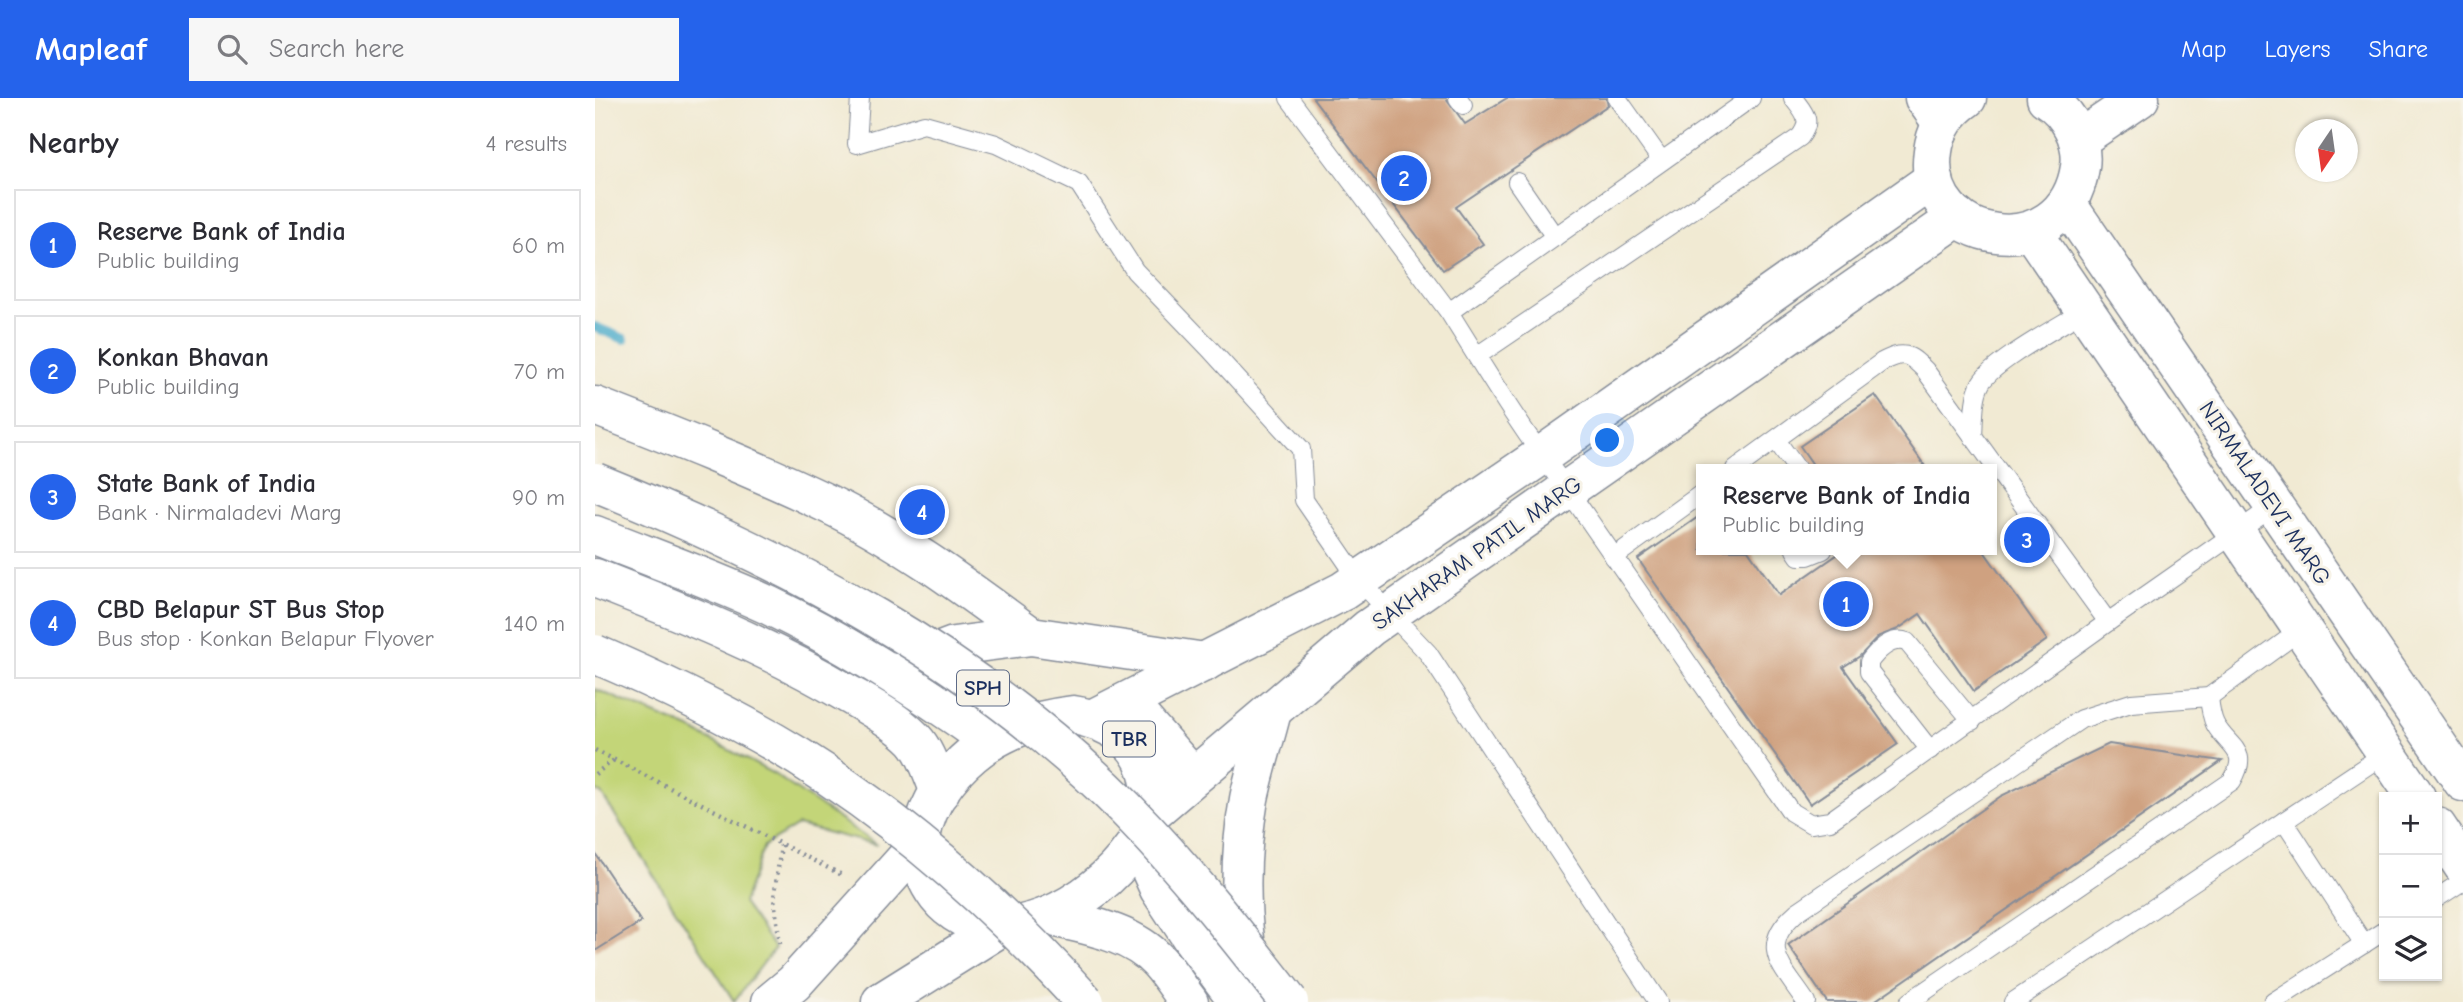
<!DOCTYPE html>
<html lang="en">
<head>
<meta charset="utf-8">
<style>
  :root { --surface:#fff; --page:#f7f7f7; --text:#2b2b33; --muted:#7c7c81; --line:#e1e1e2; --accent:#2563eb }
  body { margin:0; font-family:"Comic Neue",sans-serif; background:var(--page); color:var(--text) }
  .controls { position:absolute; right:21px; bottom:21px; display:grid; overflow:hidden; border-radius:0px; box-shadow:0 2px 5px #0004 }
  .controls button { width:63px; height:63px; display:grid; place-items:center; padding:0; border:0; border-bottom:2px solid var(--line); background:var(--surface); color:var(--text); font:35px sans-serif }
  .compass { position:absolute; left:1700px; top:21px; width:63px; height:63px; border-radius:50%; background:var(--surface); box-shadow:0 2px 5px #0004; rotate:193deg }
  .you { position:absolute; left:1013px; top:343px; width:24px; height:24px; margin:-18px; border:5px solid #fff; border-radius:50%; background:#1a73e8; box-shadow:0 0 0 10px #1a73e833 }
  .badge { display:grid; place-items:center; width:46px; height:46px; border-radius:50%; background:var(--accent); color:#fff; font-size:23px; font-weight:700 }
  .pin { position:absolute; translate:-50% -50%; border:4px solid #fff; box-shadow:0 2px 7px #0006 }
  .popup { position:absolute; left:1101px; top:366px; width:301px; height:91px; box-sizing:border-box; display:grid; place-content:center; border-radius:0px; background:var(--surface); filter:drop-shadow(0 2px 5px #0005); font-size:23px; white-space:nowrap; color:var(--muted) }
  .popup b { font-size:26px; color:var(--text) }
  .popup::after { content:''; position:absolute; left:50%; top:100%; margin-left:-14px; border:14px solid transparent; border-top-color:var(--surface) }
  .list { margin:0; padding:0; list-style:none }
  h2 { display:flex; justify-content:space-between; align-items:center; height:91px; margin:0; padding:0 28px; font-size:30px }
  h2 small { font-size:23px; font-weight:400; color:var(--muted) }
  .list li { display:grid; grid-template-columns:46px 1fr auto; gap:21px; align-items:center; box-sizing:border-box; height:112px; margin:0 14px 14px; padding:0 14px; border:2px solid var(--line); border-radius:0px }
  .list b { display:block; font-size:26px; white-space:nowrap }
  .list p { margin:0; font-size:23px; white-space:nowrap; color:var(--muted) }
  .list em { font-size:23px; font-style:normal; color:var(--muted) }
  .icon { flex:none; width:38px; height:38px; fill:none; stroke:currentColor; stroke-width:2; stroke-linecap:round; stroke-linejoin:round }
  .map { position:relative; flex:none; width:1868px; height:904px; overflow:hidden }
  header { display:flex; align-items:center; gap:42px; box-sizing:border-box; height:98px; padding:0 35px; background:var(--accent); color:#fff }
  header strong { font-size:33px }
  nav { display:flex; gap:38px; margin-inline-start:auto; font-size:24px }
  .search { width:490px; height:63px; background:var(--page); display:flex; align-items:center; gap:18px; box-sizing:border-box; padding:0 24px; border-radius:0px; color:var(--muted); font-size:26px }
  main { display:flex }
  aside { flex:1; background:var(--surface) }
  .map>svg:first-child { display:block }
  .green { fill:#c3d578; stroke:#6f826b; stroke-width:2 }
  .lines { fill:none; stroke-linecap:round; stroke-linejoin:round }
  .stream { stroke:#4caccb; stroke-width:10 }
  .building { fill:#cfa180 }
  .service-casing { stroke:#868c98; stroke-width:20 }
  .secondary-casing { stroke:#868c98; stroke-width:41 }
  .primary-casing { stroke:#868c98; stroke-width:41 }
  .motorway-casing { stroke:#868c98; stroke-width:41 }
  .path { stroke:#868c98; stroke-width:4.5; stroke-dasharray:2 5; stroke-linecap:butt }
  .service { stroke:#fff; stroke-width:18 }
  .secondary { stroke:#fff; stroke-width:38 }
  .primary { stroke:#fff; stroke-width:38 }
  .motorway { stroke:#fff; stroke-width:38 }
  .motorway-bridge-casing { stroke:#868c98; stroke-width:41; stroke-linecap:butt }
  .motorway-bridge { stroke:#fff; stroke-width:38 }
  .labels { text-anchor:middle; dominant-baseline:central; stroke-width:6; stroke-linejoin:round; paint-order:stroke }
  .shield { fill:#f7f3e8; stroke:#5d6a87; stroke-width:2 }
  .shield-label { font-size:21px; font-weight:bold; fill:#1b2f5e }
  .street-label { font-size:23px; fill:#1b2f5e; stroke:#f7f3e8 }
</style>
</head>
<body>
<header>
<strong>Mapleaf</strong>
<div class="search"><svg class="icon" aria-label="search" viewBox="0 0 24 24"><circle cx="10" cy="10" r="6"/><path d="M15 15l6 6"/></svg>Search here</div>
<nav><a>Map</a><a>Layers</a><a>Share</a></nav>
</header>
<main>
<aside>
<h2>Nearby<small>4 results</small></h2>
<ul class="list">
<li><span class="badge">1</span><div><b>Reserve Bank of India</b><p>Public building</p></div><em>60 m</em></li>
<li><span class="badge">2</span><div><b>Konkan Bhavan</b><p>Public building</p></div><em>70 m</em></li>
<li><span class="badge">3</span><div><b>State Bank of India</b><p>Bank · Nirmaladevi Marg</p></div><em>90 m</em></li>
<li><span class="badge">4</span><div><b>CBD Belapur ST Bus Stop</b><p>Bus stop · Konkan Belapur Flyover</p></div><em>140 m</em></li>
</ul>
</aside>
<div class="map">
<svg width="1868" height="904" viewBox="0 0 1868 904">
  <rect width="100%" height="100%" fill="#f7f3e8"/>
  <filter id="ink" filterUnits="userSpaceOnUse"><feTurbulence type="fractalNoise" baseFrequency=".0143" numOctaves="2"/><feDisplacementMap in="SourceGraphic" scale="14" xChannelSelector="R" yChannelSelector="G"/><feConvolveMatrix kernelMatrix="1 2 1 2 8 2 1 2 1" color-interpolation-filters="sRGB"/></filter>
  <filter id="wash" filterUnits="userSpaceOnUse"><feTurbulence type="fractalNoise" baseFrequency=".00686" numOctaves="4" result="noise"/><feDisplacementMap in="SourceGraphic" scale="28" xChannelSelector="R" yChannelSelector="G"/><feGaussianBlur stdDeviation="1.57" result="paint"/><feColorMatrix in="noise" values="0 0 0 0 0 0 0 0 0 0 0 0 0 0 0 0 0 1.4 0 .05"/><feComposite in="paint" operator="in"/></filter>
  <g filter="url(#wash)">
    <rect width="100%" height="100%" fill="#f1ead3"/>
    <path class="green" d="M0,591L95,631L179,676L282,747L203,727L169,748L148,805L180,850L139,903L6,695L0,693Z"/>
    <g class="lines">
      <path class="stream" d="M0,229L29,241"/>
    </g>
    <g id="blocks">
      <g class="building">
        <path d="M718,0H851L870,26L912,0H1011L1013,7L861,109L888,146L848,172Z"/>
        <path d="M1280,297L1332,371H1221L1205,348Z"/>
        <path d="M1106,417V452H1153L1184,497L1249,452H1388L1452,542L1379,593L1325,516L1303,531L1284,538L1265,558L1248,569L1303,646L1215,706L1043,461Z"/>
        <path d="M1514,646L1627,663L1278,904H1232L1193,847L1406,698Z"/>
        <path d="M0,755L46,824L0,853Z"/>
      </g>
    </g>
  </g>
  <g filter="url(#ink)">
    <use href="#blocks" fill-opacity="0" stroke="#868c98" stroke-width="2"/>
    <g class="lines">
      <g class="service-casing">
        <g id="service">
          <path d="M265,0L262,46L329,26L401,46L484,86L540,173L614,250L706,351L709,402L764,482L833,555L1063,904"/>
          <path d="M694,0L854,214"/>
          <path d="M863,0L868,7"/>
          <path d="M1022,0L1066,62"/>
          <path d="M1156,0L854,214C892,275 928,335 973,392L1196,714L1216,726L1235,723L1513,524L1679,408"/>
          <path d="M922,84L960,139"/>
          <path d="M882,258L1205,39C1218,22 1209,15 1198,0"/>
          <path d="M1378,339C1379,323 1378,299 1386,285C1399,263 1467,227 1490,212"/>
          <path d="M1181,342L1202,371"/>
          <path d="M1140,371L1287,264C1309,253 1313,255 1330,272L1513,524"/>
          <path d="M1200,452L1204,458H1213L1228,452"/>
          <path d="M1019,459L1106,396"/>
          <path d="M1335,652L1274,574V564C1283,552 1296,538 1312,544L1377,623"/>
          <path d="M1689,723L1769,846"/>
          <path d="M1842,800L1868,783"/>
          <path d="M1211,904C1188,869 1161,849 1202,814L1486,621L1536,605L1614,599L1707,531"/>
          <path d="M1314,904L1637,683C1656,652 1633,650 1620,626C1616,618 1615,608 1614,599"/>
          <path d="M1418,904L1791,655"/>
          <path d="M1678,904L1789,833"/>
        </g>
      </g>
      <g class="secondary-casing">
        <g id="secondary">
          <path d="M1329,0L1347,25"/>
          <path d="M1472,106L1868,684"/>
          <path d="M1436,133L1821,699"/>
          <path d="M1842,729L1868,768"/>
        </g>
      </g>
      <g class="primary-casing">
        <g id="primary">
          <path d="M1372,0C1353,13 1341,30 1338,53C1324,148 1470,171 1485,69C1489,42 1473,14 1451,0"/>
          <path d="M1483,42L1545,0"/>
          <path d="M532,604L598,679"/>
          <path d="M499,620L748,493L946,358L1339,81"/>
          <path d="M555,716L774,530L1363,119"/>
          <path d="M176,904L199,885L324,746"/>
          <path d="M286,904L406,829"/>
        </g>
      </g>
      <g class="motorway-casing">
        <g id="motorway">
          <path d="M0,308C77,338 156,369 231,405C304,440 371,490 436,538"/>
          <path d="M0,437C58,460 117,481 173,507C252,545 325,592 396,643"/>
          <path d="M0,480C87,514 173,548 253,596C275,609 300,622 319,641C332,655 337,676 345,694"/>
          <path d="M314,565L359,548L436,538L610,564"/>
          <path d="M478,617C516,623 549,644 555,685C557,695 558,707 555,717C536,775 452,839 389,827C369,823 349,810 338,792C301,735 354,663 407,637C430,625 453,620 478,617Z"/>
          <path d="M542,742L564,791L597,841L644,904"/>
          <path d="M453,818C491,827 537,834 564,864C575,876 584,891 594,904"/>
          <path d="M663,904C644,838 642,769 654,701C660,671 670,642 677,613"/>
        </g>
      </g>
      <g class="path">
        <path d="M0,652L249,778"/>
        <path d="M0,676L19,662"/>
        <path d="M185,846L179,801L186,747"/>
      </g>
      <use href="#service" class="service"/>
      <use href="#secondary" class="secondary"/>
      <use href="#primary" class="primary"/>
      <use href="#motorway" class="motorway"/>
      <g class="motorway-bridge-casing">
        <g id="motorway-bridge">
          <path d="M0,384C193,462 381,560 530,710C589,770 642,837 694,904"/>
          <path d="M0,556C70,586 139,619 204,659C311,726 406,811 490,904"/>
        </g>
      </g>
      <use href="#motorway-bridge" class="motorway-bridge"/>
    </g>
  </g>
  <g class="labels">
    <g class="shield">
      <rect x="362" y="572.5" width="52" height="35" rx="5"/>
      <rect x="508" y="623.5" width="52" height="35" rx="5"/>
    </g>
    <g class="shield-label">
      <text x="388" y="590">SPH</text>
      <text x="534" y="641">TBR</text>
    </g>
    <g class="street-label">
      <text transform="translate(1670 395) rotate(56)">NIRMALADEVI MARG</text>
      <text transform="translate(882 455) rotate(-35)">SAKHARAM PATIL MARG</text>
    </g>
  </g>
</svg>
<div class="controls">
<button>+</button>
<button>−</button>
<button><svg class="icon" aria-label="layers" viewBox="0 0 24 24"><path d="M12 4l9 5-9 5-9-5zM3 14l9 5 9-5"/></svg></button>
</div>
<svg class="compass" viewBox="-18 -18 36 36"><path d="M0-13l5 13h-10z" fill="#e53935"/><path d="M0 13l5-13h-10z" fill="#7c7c81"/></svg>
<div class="you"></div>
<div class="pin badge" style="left:1251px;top:506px">1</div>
<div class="popup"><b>Reserve Bank of India</b>Public building</div>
<div class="pin badge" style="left:809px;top:80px">2</div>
<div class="pin badge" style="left:1432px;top:442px">3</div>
<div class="pin badge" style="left:327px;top:414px">4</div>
</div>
</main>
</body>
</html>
